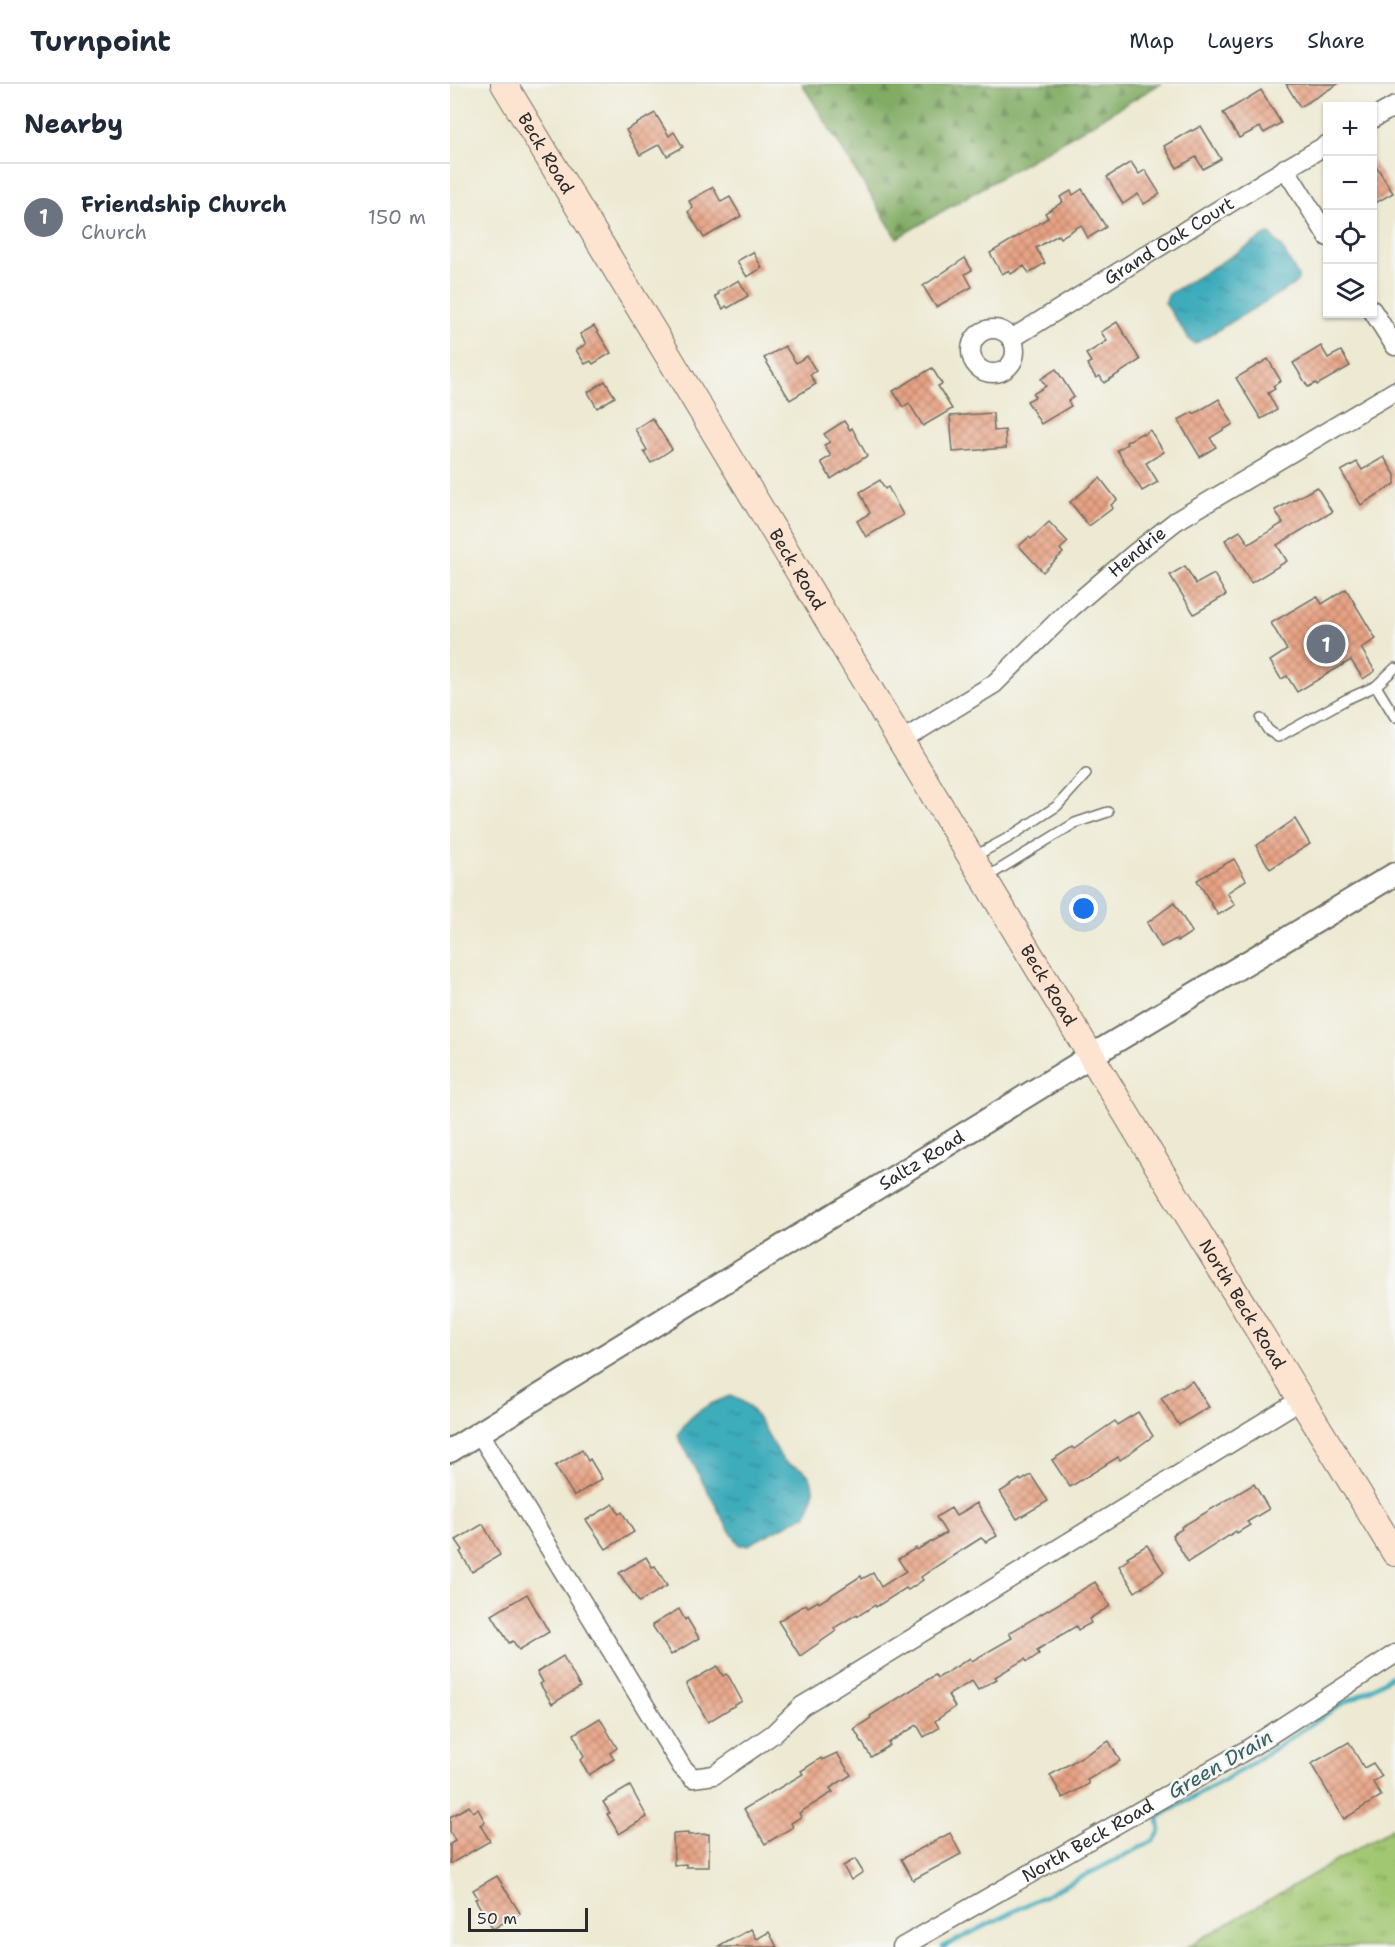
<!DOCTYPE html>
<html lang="en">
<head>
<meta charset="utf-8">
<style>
  :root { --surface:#fff; --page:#f2f2f3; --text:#1f2937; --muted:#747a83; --line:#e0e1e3; --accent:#d1495b }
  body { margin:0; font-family:"Shantell Sans",sans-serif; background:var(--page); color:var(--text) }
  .controls { position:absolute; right:18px; top:18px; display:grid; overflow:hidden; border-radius:0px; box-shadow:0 2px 4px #0004 }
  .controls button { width:54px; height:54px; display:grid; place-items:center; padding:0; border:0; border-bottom:2px solid var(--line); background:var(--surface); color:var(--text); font:30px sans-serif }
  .scale { position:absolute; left:18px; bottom:15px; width:120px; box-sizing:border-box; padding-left:6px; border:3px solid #2b2b2b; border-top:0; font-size:16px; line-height:21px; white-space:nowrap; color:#2b2b2b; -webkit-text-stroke:4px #f6f6f2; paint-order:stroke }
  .you { position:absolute; left:634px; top:825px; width:21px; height:21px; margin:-15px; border:4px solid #fff; border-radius:50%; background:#1a73e8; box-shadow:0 0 0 9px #1a73e833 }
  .badge { display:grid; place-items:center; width:39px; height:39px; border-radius:50%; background:var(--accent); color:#fff; font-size:20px; font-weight:700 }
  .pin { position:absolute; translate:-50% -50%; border:3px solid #fff; box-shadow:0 2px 6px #0006 }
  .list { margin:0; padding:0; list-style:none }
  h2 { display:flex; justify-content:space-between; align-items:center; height:78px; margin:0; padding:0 24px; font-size:26px }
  h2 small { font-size:20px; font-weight:400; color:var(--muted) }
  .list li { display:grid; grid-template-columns:39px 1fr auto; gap:18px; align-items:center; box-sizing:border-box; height:108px; padding:0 24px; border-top:2px solid var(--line) }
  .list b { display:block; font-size:22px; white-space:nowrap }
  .list p { margin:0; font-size:20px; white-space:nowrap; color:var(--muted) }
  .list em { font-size:20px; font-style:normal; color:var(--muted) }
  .icon { flex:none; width:33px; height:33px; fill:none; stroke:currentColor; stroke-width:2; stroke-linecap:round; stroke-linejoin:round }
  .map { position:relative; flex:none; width:945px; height:1863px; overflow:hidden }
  header { display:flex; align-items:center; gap:36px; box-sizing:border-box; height:84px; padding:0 30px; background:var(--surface); border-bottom:2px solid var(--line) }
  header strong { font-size:28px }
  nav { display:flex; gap:33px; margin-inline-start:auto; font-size:21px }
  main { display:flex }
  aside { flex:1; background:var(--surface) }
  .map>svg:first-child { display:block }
  .grass { fill:url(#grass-tufts); stroke:#66794e; stroke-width:1.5 }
  .forest { fill:url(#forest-firs); stroke:#566c48; stroke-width:1.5 }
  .water { fill:url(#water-ripples); stroke:#346c73; stroke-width:1.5 }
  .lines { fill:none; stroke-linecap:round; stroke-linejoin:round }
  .stream { stroke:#3eacbb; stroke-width:4.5 }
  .building { fill:url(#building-cross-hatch) }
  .service-casing { stroke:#6f6e65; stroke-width:12 }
  .minor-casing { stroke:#6f6e65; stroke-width:21 }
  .tertiary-casing { stroke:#6f6e65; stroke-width:26 }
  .secondary-casing { stroke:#6f6e65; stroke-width:28 }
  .service { stroke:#fff; stroke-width:9 }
  .minor { stroke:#fff; stroke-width:18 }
  .tertiary { stroke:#fff; stroke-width:22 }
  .secondary { stroke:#fde4d1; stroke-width:26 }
  .labels { text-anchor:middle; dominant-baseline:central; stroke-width:5; stroke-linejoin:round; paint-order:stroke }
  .street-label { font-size:18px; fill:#2b2b2b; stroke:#f6f6f2 }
  .water-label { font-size:20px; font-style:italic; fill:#335f65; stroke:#f6f6f2 }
</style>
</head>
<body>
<header>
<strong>Turnpoint</strong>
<nav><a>Map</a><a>Layers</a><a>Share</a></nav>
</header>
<main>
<aside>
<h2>Nearby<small></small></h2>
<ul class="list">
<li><span class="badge" style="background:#6b7280">1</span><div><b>Friendship Church</b><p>Church</p></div><em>150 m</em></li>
</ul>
</aside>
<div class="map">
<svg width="945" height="1863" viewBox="0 0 945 1863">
  <defs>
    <pattern id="grass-tufts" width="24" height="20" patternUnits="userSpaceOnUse" patternTransform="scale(1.5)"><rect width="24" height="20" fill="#a2c772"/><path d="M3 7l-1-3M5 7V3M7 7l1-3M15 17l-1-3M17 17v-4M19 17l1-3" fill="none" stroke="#84a25e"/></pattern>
    <pattern id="forest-firs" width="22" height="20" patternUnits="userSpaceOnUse" patternTransform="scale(1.5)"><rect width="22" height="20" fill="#81ac64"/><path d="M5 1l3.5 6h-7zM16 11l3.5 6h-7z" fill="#6a8c53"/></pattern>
    <pattern id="water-ripples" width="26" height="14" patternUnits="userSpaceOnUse" patternTransform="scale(1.5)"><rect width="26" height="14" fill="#3eacbb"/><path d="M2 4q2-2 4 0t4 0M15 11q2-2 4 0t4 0" fill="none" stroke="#348c98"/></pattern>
    <pattern id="building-cross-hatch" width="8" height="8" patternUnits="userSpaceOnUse" patternTransform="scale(1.5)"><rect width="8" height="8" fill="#e8a384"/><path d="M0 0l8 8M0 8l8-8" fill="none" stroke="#bc856c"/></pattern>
  </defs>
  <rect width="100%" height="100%" fill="#f6f6f2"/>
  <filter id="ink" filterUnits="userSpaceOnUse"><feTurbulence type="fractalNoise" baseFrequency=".0167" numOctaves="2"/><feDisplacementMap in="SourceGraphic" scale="12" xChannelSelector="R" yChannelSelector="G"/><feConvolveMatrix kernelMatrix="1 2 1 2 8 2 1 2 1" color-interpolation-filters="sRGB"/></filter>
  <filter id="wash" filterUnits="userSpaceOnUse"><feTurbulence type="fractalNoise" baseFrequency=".008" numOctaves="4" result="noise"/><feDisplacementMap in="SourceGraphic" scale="24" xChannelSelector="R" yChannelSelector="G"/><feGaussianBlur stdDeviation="1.35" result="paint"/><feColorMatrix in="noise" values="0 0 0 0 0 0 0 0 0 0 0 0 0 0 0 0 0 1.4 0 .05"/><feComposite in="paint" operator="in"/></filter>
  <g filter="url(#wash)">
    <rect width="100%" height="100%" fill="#ede9d2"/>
    <path class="grass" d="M945,1743V1863H737Z"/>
    <path class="forest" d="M352,0H710L447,154Z"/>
    <g class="water">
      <path d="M820,150L832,164L848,192V196L843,201L745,260L741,258L715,219L719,210L816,151Z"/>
      <path d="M281,1312C304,1319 313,1344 326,1364C328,1367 330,1373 333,1376C342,1384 355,1382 360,1394C366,1405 362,1419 357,1430L298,1461H290L279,1446L228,1352C237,1331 259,1319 281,1312Z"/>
    </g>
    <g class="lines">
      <path class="stream" d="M493,1863L703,1757L710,1748L708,1734L717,1728L795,1684L890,1621L918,1607L945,1590"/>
    </g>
    <g id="blocks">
      <g class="building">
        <path d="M836,0H888L850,23Z"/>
        <path d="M811,6L831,39L814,49L810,43L789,54L773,29Z"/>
        <path d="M205,29L219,52L224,48L233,63L217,72L210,60L190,71L176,46Z"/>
        <path d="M751,42L771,75L753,85L746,73L727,84L714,62L741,46L742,47Z"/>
        <path d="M922,75L943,109L922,121Z"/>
        <path d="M681,78L689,90L695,86L710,110L694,120L688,110L673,120L657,93Z"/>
        <path d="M263,103L271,118L280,113L291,132L254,154L238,128L243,124L239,117Z"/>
        <path d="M632,105L656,143L638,154L631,141L610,154L608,151L586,164L595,179L579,189L574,182L561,190L559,186L552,190L540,169L598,134L595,129L613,118L610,113L621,107L623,111Z"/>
        <path d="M303,168L312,184L297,193L287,177Z"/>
        <path d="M515,174L522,186L515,190L522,203L486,223L473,202Z"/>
        <path d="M289,196L298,212L278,224L276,222L273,225L265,212L269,210L268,208Z"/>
        <path d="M667,238L690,276L654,299L650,292L646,294L637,280L641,278L636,270L657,257L651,248Z"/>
        <path d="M144,242L161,269L143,280L141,277L135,280L126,266L136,260L130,250Z"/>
        <path d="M335,262L346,279L357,272L366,287L360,291L366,300L340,316L314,274Z"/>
        <path d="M871,262L878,274L891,267L900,282L867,301L866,299L858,303L843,279Z"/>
        <path d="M818,275L831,297L823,302L825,305L818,309L827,326L811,335L786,294Z"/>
        <path d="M482,284L492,300L488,302L502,325L473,342L459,319L453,323L443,307Z"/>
        <path d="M606,285L624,313L618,317L621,322L591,340L577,317L585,313L583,310L596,302L591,295Z"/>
        <path d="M155,297L165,313L147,324L138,308Z"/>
        <path d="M769,315L783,340L760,354L766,363L750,373L728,336L743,328L744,330Z"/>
        <path d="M543,329L544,347L555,346L556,364L503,368L500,332Z"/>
        <path d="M202,334L222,365L201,379L194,368L197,366L185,345Z"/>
        <path d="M394,337L400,346L402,344L417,372L381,395L371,378L381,372L374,361L380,358L374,350Z"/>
        <path d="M700,346L714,368L696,379L708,398L692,407L667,366L677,360L676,358L692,349L693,351Z"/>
        <path d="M934,373L945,391V400L911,421L891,387L907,378L912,386Z"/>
        <path d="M650,394L667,416L661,421L663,424L639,442L620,418Z"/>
        <path d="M430,396L435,405L438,403L453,431L416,453L407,437L420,429L410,408Z"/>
        <path d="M867,403L882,428L827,461L837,477L801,499L775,456L790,447L799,460L833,439L825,426Z"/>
        <path d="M599,438L618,458L610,465L613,469L593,488L569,462L579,453L581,455Z"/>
        <path d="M735,482L746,500L764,490L776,511L744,530L720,491Z"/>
        <path d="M896,505L926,555L911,564L925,587L913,595L901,576L847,608L837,592L831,595L820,577L837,566L821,539L867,512L872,520Z"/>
        <path d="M845,735L860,760L820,785L806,762Z"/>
        <path d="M784,775L796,796L777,809L785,821L768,831L747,796Z"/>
        <path d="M724,819L742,848L728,857L726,855L711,863L697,839Z"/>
        <path d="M742,1297L759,1323L729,1341L711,1314L731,1302L732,1304Z"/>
        <path d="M688,1328L703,1352L670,1376L668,1373L620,1403L602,1376L622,1363L624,1365L665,1337L667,1341Z"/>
        <path d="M132,1366L138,1377L140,1375L152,1395L124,1412L105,1382Z"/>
        <path d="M581,1391L598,1417L567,1435L550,1408L570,1395L571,1397Z"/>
        <path d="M804,1400L819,1425L797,1438L800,1441L787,1449L786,1447L738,1478L722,1451L732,1445L731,1443Z"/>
        <path d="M527,1419L547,1452L536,1458L531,1454L490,1480L471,1493L473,1496L458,1506L456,1504L426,1523L425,1521L408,1532L407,1530L384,1544L386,1547L350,1572L328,1537L356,1520L358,1523L368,1517L369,1519L411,1492L412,1495L423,1489L431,1503L456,1487L448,1475L466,1464L467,1466L496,1449L486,1433L501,1424L506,1432Z"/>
        <path d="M163,1420L169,1430L172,1428L184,1448L156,1465L136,1436Z"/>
        <path d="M33,1440L50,1471L22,1488L10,1468L13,1466L6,1456Z"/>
        <path d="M697,1461L714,1488L685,1508L669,1482L679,1475L677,1473Z"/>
        <path d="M196,1473L202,1483L205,1482L217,1502L189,1518L169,1489Z"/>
        <path d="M645,1498L660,1522L639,1535L641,1539L628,1546L626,1542L587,1566L589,1570L577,1578L575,1575L545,1593L547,1595L528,1606L522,1597L498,1611L505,1623L485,1637L489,1644L474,1653L467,1641L438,1659L440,1661L421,1673L404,1645L421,1634L420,1632L485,1591L488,1594L520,1574L522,1577L562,1554L559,1549Z"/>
        <path d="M77,1510L99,1548L69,1566L63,1557L59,1559L42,1531Z"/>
        <path d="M229,1525L235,1536L237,1534L249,1554L221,1571L202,1541Z"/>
        <path d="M113,1572L130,1603L102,1620L90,1600L93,1598L87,1588Z"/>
        <path d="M267,1582L273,1592L276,1590L279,1593L292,1617L258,1638L236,1600Z"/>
        <path d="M150,1634L167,1664L160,1669L164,1675L139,1691L130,1676L134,1673L124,1650Z"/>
        <path d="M659,1657L670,1677L637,1696L639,1700L613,1714L600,1691Z"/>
        <path d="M899,1658L914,1684L923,1679L932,1692L923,1698L931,1712L894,1735L861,1680Z"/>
        <path d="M387,1669L401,1691L380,1704L383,1708L349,1729L351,1733L341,1739L343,1743L315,1760L294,1725L353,1690L351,1687L371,1674L372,1676Z"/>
        <path d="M180,1702L197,1733L169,1750L157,1730L160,1729L153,1718Z"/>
        <path d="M19,1722L23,1728L28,1725L35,1738L30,1741L40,1757L0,1780V1760L5,1757L0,1748V1733Z"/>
        <path d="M238,1749V1751L259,1750V1783H236V1780L224,1781L223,1750Z"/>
        <path d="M500,1749L511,1770L463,1796L451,1775Z"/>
        <path d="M405,1775L413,1788L401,1796L393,1782Z"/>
        <path d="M47,1792L70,1829L43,1845L25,1815L28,1814L23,1806Z"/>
        <path d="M301,1845L307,1855L319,1848L327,1863H268Z"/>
      </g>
    </g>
  </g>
  <g filter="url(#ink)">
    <use href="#blocks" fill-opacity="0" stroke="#6f6e65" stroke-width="1.5"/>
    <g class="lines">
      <g class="service-casing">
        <g id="service">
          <path d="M926,602L945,633"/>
          <path d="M811,635L818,646L828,653L897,615L926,602L945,584"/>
          <path d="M523,773L558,754L607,722L636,690"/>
          <path d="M537,793L625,739L658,728"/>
        </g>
      </g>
      <g class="minor-casing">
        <g id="minor">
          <path d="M922,35L945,22"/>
          <path d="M835,84L878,153"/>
          <path d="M922,226L945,262"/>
          <circle cx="543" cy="267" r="22"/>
          <path id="s1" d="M561,255L820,94L878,60"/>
          <path id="s2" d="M451,657L544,600L621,524L685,469L726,437L945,307"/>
          <path d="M29,1348L232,1683L243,1694L264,1691L323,1650L352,1622L367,1613L850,1316"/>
          <path id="s3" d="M452,1863L798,1665L945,1570"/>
        </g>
      </g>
      <g class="tertiary-casing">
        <g id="tertiary">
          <path id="s4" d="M0,1367L641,972L945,790"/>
        </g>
      </g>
      <g class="secondary-casing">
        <g id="secondary">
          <path id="s5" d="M54,0L701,1071L945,1469"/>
        </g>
      </g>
      <use href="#service" class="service"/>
      <use href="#minor" class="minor"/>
      <use href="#tertiary" class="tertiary"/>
      <use href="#secondary" class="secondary"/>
    </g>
  </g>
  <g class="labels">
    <g class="street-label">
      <text stroke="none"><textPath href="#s5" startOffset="81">Beck Road</textPath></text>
      <text stroke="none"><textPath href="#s1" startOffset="186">Grand Oak Court</textPath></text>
      <text stroke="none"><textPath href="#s2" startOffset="304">Hendrie</textPath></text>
      <text stroke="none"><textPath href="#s5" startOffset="567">Beck Road</textPath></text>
      <text stroke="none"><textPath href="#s5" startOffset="1053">Beck Road</textPath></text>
      <text stroke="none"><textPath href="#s4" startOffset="554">Saltz Road</textPath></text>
      <text stroke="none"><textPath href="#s5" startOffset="1426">North Beck Road</textPath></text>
      <text stroke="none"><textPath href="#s3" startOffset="214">North Beck Road</textPath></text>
    </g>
    <g class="water-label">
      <text transform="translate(770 1680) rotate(-30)">Green Drain</text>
    </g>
  </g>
</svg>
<div class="controls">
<button>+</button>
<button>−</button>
<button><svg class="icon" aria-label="locate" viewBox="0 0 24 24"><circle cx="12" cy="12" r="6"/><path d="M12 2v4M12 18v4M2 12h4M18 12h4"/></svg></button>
<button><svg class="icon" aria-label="layers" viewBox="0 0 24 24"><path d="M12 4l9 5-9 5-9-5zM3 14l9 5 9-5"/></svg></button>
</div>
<div class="scale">50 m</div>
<div class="you"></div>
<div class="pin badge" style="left:876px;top:560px;background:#6b7280">1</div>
</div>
</main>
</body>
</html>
